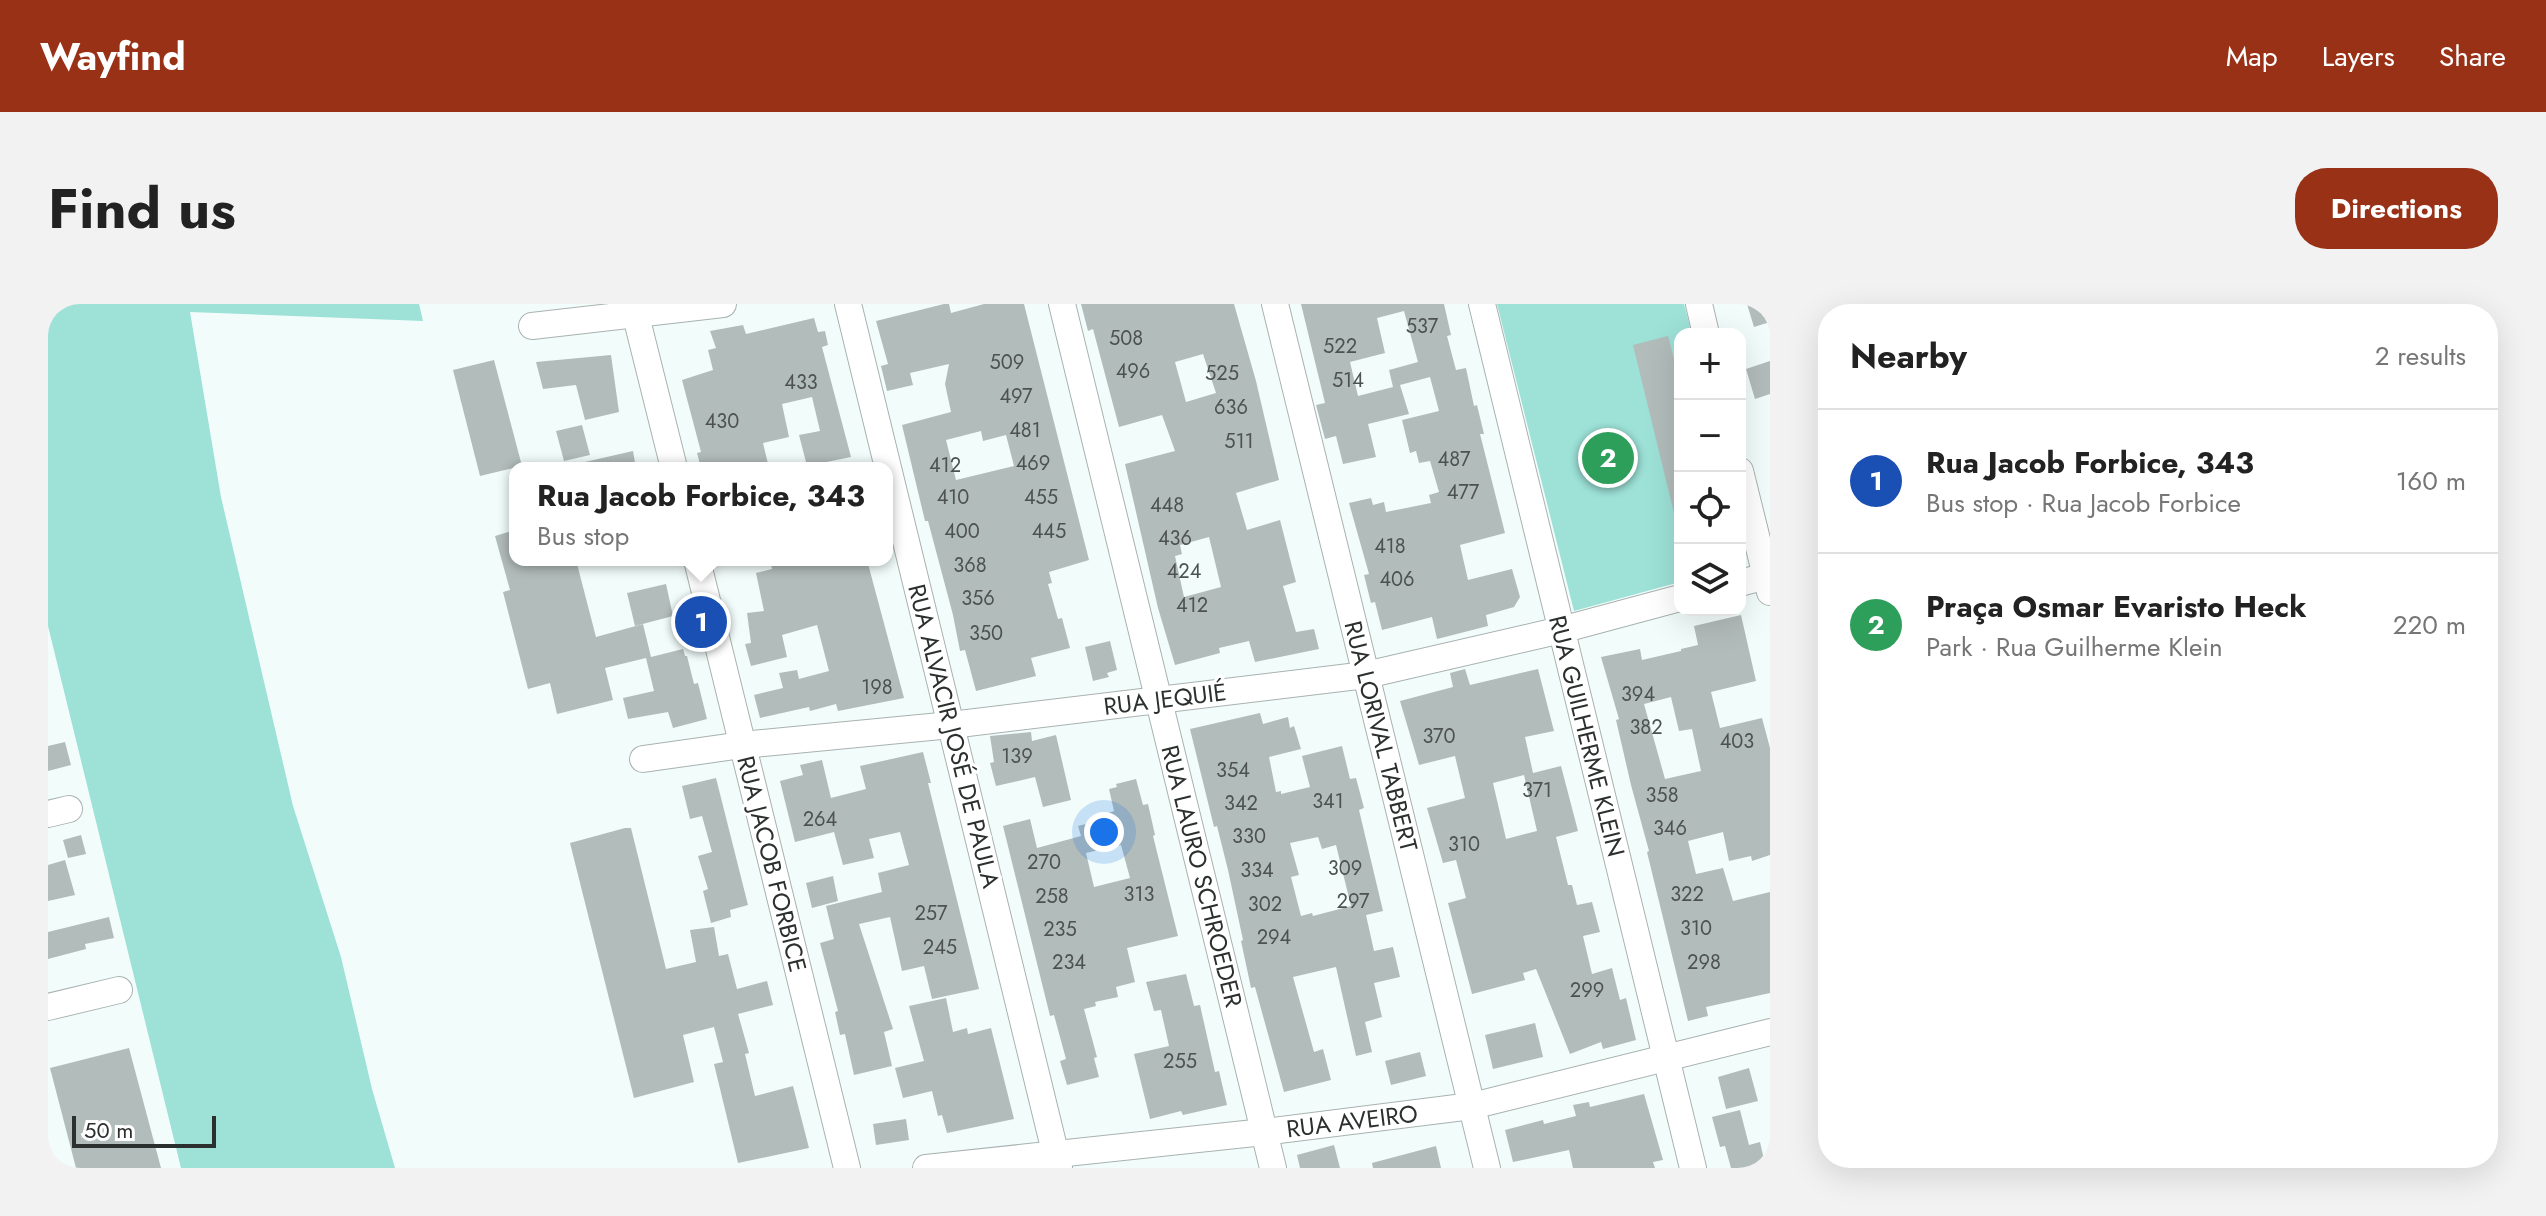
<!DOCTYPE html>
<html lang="en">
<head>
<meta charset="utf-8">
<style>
  :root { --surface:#fff; --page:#f2f2f2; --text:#222; --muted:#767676; --line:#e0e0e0; --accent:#993117 }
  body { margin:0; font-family:Jost,sans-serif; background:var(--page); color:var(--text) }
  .controls { position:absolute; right:24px; top:24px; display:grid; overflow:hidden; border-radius:16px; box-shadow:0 8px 32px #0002 }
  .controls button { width:72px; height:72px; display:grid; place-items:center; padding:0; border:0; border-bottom:2px solid var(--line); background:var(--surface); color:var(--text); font:40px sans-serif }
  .scale { position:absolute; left:24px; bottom:20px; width:144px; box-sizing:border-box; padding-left:8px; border:4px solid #2b2f2e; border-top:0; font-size:22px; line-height:28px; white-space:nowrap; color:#2b2f2e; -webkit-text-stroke:6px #fff; paint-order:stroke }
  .you { position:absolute; left:1056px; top:528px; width:28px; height:28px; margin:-20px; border:6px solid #fff; border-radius:50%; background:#1a73e8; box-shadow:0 0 0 12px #1a73e833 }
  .badge { display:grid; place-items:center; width:52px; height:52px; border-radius:50%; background:var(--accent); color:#fff; font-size:26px; font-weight:700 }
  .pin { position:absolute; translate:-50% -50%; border:4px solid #fff; box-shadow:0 2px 8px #0006 }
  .popup { position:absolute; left:461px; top:158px; width:384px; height:104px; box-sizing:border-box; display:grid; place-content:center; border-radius:16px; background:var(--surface); filter:drop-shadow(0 2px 6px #0005); font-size:26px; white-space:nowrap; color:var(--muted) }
  .popup b { font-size:30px; color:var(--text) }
  .popup::after { content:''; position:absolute; left:50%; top:100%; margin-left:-16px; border:16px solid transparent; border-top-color:var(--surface) }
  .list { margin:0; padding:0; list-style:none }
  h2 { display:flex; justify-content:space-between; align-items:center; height:104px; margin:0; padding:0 32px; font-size:34px }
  h2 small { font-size:26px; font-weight:400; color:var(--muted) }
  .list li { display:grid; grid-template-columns:52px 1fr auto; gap:24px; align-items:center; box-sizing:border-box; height:144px; padding:0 32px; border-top:2px solid var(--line) }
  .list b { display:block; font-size:30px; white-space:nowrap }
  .list p { margin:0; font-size:26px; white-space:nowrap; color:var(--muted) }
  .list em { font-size:26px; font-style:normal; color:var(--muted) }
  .icon { flex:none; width:44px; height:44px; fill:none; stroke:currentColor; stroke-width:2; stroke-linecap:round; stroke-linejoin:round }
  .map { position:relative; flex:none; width:1722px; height:864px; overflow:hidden; border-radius:32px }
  header { display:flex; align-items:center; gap:48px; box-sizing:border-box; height:112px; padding:0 40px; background:var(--accent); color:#fff }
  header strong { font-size:38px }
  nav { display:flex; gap:44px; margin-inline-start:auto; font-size:28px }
  .intro { display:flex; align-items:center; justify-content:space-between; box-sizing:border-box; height:192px; padding:0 48px }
  h1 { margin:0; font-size:56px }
  .button { padding:20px 36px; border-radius:32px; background:var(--accent); color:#fff; font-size:28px; font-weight:700 }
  main { display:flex; gap:48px; padding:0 48px }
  aside { flex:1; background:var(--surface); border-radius:32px; box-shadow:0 8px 32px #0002 }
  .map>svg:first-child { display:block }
  .green { fill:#9de1d7 }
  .building { fill:#b2bcba; fill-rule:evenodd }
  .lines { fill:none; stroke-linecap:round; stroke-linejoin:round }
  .minor-casing { stroke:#a8b2b0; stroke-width:28 }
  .minor { stroke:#fff; stroke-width:26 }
  .labels { text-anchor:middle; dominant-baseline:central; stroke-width:6; stroke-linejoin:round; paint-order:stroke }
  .number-label { font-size:20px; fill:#4d5251 }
  .street-label { font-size:24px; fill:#2b2f2e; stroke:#fff }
</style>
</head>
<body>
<header>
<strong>Wayfind</strong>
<nav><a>Map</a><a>Layers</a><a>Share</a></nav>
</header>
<div class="intro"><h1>Find us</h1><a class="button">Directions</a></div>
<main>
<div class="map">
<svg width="1722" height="864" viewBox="0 0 1722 864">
  <rect width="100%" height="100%" fill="#f2fdfb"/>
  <g class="green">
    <path d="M0,0H371L375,17L142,8L173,193L245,502L293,653L324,785L347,864H133L0,322Z"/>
    <path d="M1449,0H1636L1644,30H1632V278L1526,307Z"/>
  </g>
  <g class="building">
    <path d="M896,0H901L903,9L936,0H976L1041,256L1001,268L1004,279L1000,280L1010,315L1014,314L1022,344L983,354L988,372L928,387L917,346L912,347L905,311L880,217H877L854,121L903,108L897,80L901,60L862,69L865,81L839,87L833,62L840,60L828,17ZM933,127L935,137L958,131L966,162L908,176L898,136Z"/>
    <path d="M1033,0H1186L1208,77L1231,176L1188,189L1199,226L1232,216L1248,278L1235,282L1248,328L1266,325L1271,345L1207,358L1201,337L1171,344L1172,349L1127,361L1110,304L1077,160L1127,147L1114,111L1071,123L1045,25L1040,27ZM1155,50L1168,89L1138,98L1127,58ZM1161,233L1173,283L1136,293L1127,252L1134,250L1132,241Z"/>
    <path d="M1253,0H1396L1403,31L1399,32L1408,66L1418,64L1426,102L1429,101L1436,130H1432L1457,229L1412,241L1420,276L1464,265L1472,293L1466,303L1438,311L1440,322L1389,335L1384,313L1334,326L1327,298L1323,299L1316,271L1321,270L1301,199L1323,194L1325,201L1336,198L1338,208L1383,199L1381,191L1391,188L1382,157L1371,159L1368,147L1362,149L1354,116L1391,107L1382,73L1352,81L1361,110L1320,120L1328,153L1295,160L1288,132L1277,135L1268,101L1277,99ZM1356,7L1370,58L1341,66L1345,83L1310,92L1302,58L1337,49L1329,14Z"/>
    <path d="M1699,0H1722V18L1706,23Z"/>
    <path d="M766,14L770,28L777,27L780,41L774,43L803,153L759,162L751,131L772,127L764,93L734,100L741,133L715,139L721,164H653L649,149L653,148L634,76L665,66L660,46L668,44L662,27L695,21L698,30Z"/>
    <path d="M1620,32L1632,79V208L1626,209L1585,41Z"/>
    <path d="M563,51L571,108L537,116L528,81L495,85L488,58Z"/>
    <path d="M446,56L474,162L432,172L405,66Z"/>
    <path d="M1722,57V90L1707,95L1698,65Z"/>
    <path d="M534,121L542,151L516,157L508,127Z"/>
    <path d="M585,147L588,164H538L537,158Z"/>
    <path d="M467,226V256H528L548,333L595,320L603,353L635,345L637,352H639L646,380L650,379L659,415L625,424L620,408L580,415L575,394L606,387L598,354L557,364L565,396L509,410L502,379L480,385L455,288L462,286L447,232Z"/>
    <path d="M722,256H819L856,394L790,407L788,400L762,407L761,403L712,414L706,391L735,384L731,369L749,366L751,375L781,367L769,321L734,331L739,353L703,362L697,340L703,339L699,309L716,307L708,269L724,265Z"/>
    <path d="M618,280L625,312L587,322L579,289Z"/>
    <path d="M1693,311L1708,377L1663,388L1672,424L1714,414L1722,444V551L1704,557L1703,552L1681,557L1675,528L1640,537L1648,570L1675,564L1685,597L1722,588V689L1658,703L1660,712L1640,717L1599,548L1601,547L1583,481L1568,416L1571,415L1553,353L1592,345L1594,356L1633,347V345L1650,341L1646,322ZM1623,393L1631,427L1644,425L1653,467L1617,475L1596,400Z"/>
    <path d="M1062,337L1069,366L1059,369L1061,373L1045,377L1037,343Z"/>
    <path d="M1417,365L1422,381L1490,365L1506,427L1477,433L1485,469L1513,462L1530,527L1508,533L1520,581H1524L1529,601L1544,598L1552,628L1535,632L1544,670L1564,664L1572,696L1578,694L1588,736L1555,745L1553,738L1522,750L1488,665L1475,669L1477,676L1424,690L1400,599L1418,594L1408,556L1395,559L1379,504L1417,494L1407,452L1371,461L1352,397L1405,383L1402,369ZM1476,471L1489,527L1458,535L1445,479Z"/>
    <path d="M1212,409L1215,420L1240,413L1242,424L1246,422L1253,445L1221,453L1228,488L1233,487V490L1262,483L1254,452L1294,442L1302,475L1308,474L1316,504L1311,506L1335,607L1318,611L1326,647L1345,643L1352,673L1326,679L1334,713L1317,718L1324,748L1308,752L1288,663L1245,673L1266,748L1275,745L1283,776L1236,788L1207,683L1203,684L1199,665L1193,637L1195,636L1180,566L1169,522L1166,523L1142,425ZM1270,533L1274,545L1288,541L1303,602L1265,612L1264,609L1253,612L1243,573L1251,571L1242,539Z"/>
    <path d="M983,428L984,437L1008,431L1023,496L995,503L987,473L948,482L942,459L946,458L942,432Z"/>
    <path d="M17,438L23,461L0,467V442Z"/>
    <path d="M875,448L883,479H880L931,685L884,695L876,662L854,667L842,613L811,620L845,725L836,728L844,762L806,771L797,730L792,731L787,708L790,707L772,639L786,635L778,602L834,588L830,569L861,561L852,528L821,535L826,554L795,561L786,528L747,538L732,477L755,471L752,461L774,456L783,494L818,485L812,462Z"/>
    <path d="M668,474L700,601L682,606L683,613L663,619L655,587L660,585L650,552L664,548L654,512L642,515L634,482Z"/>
    <path d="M1088,475L1095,501L1100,500L1107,531L1105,532L1130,632L1079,644L1087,678L1068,683L1070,693L1047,698L1048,702L1036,705L1049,753L1046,754L1051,773L1019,781L1012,757L1018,755L1006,711L1002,712L955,522L982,515L989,544L1033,532L1030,522L1061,514L1060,509L1066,507L1061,485L1069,483L1068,480ZM1073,541L1082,574L1046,583L1038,549Z"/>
    <path d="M577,524H583L618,665L648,658L642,626L666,623L671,652L680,650L689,685L719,677L725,701L690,710L701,749L697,750L707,792L745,782L761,844L690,859L666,760L675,758L666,723L635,731L646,778L586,794L522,539Z"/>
    <path d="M33,531L38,550L20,554L15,536Z"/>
    <path d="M17,556L27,591L0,597V561Z"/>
    <path d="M785,572L790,597L764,604L758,579Z"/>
    <path d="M61,613L66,634L37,640L38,645L0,655V628Z"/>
    <path d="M1138,670L1146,702L1152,701L1167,768L1171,767L1179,801L1135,811L1133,807L1102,815L1086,750L1121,742L1113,706L1106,707L1098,678Z"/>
    <path d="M898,694L905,728L919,724L920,730L943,724L966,815L899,829L894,811L890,812L884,787L855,794L847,764L876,757L861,702Z"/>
    <path d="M1487,719L1495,753L1445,765L1437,731Z"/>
    <path d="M81,744L113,864H28L2,764Z"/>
    <path d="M1372,748L1378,772L1343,781L1337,757Z"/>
    <path d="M1701,764L1710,797L1678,805L1670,773Z"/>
    <path d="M1596,790L1615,856L1605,858L1607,864H1525L1521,846L1465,858L1457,826L1495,816L1496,820L1528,812L1525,801L1541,798L1542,803Z"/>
    <path d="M1692,806L1701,841L1712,838L1718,864H1683L1677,842L1672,843L1664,813Z"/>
    <path d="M858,815L861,836L828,841L825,820Z"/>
    <path d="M1286,841L1292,864H1252L1249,851Z"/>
    <path d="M1388,842L1393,864H1325L1324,859Z"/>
  </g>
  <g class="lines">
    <g class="minor-casing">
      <g id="minor">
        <path d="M585,0L626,164"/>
        <path d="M800,0L1011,864"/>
        <path d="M1014,0L1225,864"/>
        <path d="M1227,0L1439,864"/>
        <path d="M1434,0L1645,864"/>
        <path d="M1651,0L1658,30"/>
        <path d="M484,22L675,0"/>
        <path d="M1692,167L1722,288"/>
        <path d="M649,256L799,864"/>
        <path d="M1692,279L1722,271"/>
        <path d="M595,455L694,441L903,421L1318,371L1513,326L1632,294"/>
        <path d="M0,510L21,505"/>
        <path d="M0,703L71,686"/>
        <path d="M878,864L1216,828L1424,802L1722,728"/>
      </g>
    </g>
    <use href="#minor" class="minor"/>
  </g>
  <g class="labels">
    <g class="number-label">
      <text x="1374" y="22">537</text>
      <text x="1078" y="34">508</text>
      <text x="1292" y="42">522</text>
      <text x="959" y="58">509</text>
      <text x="1085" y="67">496</text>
      <text x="1174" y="69">525</text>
      <text x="1300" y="76">514</text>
      <text x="753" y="78">433</text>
      <text x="968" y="92">497</text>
      <text x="1183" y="103">636</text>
      <text x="674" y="117">430</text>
      <text x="977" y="126">481</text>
      <text x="1191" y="137">511</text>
      <text x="1406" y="155">487</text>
      <text x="985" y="159">469</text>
      <text x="897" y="161">412</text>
      <text x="1415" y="188">477</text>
      <text x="905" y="193">410</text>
      <text x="993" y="193">455</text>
      <text x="1119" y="201">448</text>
      <text x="914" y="227">400</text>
      <text x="1001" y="227">445</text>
      <text x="1127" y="234">436</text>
      <text x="1342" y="242">418</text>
      <text x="922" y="261">368</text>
      <text x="1136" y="267">424</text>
      <text x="1349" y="275">406</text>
      <text x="930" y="294">356</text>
      <text x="1144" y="301">412</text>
      <text x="938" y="329">350</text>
      <text x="829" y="383">198</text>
      <text x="1590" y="390">394</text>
      <text x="1598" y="423">382</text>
      <text x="1391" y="432">370</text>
      <text x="1689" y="437">403</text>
      <text x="969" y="452">139</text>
      <text x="1185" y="466">354</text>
      <text x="1489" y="486">371</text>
      <text x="1614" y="491">358</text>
      <text x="1280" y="497">341</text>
      <text x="1193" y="499">342</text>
      <text x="772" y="515">264</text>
      <text x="1622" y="524">346</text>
      <text x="1201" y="532">330</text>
      <text x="1416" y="540">310</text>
      <text x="996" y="558">270</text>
      <text x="1297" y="564">309</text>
      <text x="1209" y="566">334</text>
      <text x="1091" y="590">313</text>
      <text x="1639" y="590">322</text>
      <text x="1004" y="592">258</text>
      <text x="1305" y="597">297</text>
      <text x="1217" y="600">302</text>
      <text x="883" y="609">257</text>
      <text x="1648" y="624">310</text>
      <text x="1012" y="625">235</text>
      <text x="1226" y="633">294</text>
      <text x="892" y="643">245</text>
      <text x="1021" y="658">234</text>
      <text x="1656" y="658">298</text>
      <text x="1539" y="686">299</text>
      <text x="1132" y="757">255</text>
    </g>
    <g class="street-label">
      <text transform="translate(1117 395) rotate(-7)">RUA JEQUIÉ</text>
      <text transform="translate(906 432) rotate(76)">RUA ALVACIR JOSÉ DE PAULA</text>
      <text transform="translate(1333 432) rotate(76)">RUA LORIVAL TABBERT</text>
      <text transform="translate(1539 432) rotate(76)">RUA GUILHERME KLEIN</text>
      <text transform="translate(724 560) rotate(76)">RUA JACOB FORBICE</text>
      <text transform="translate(1154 572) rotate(76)">RUA LAURO SCHROEDER</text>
      <text transform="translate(1304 817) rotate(-7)">RUA AVEIRO</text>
    </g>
  </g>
</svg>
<div class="controls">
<button>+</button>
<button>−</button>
<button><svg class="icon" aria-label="locate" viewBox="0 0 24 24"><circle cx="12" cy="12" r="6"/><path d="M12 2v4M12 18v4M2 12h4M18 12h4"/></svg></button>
<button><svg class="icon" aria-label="layers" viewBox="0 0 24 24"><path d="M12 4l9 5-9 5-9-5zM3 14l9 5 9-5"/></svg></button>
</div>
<div class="scale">50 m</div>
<div class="you"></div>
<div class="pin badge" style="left:653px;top:318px;background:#1a4fb4">1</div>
<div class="popup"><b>Rua Jacob Forbice, 343</b>Bus stop</div>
<div class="pin badge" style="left:1560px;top:154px;background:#2e9e5b">2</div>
</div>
<aside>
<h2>Nearby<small>2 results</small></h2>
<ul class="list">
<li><span class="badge" style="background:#1a4fb4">1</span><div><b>Rua Jacob Forbice, 343</b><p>Bus stop · Rua Jacob Forbice</p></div><em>160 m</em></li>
<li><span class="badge" style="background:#2e9e5b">2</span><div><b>Praça Osmar Evaristo Heck</b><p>Park · Rua Guilherme Klein</p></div><em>220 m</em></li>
</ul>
</aside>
</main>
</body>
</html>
